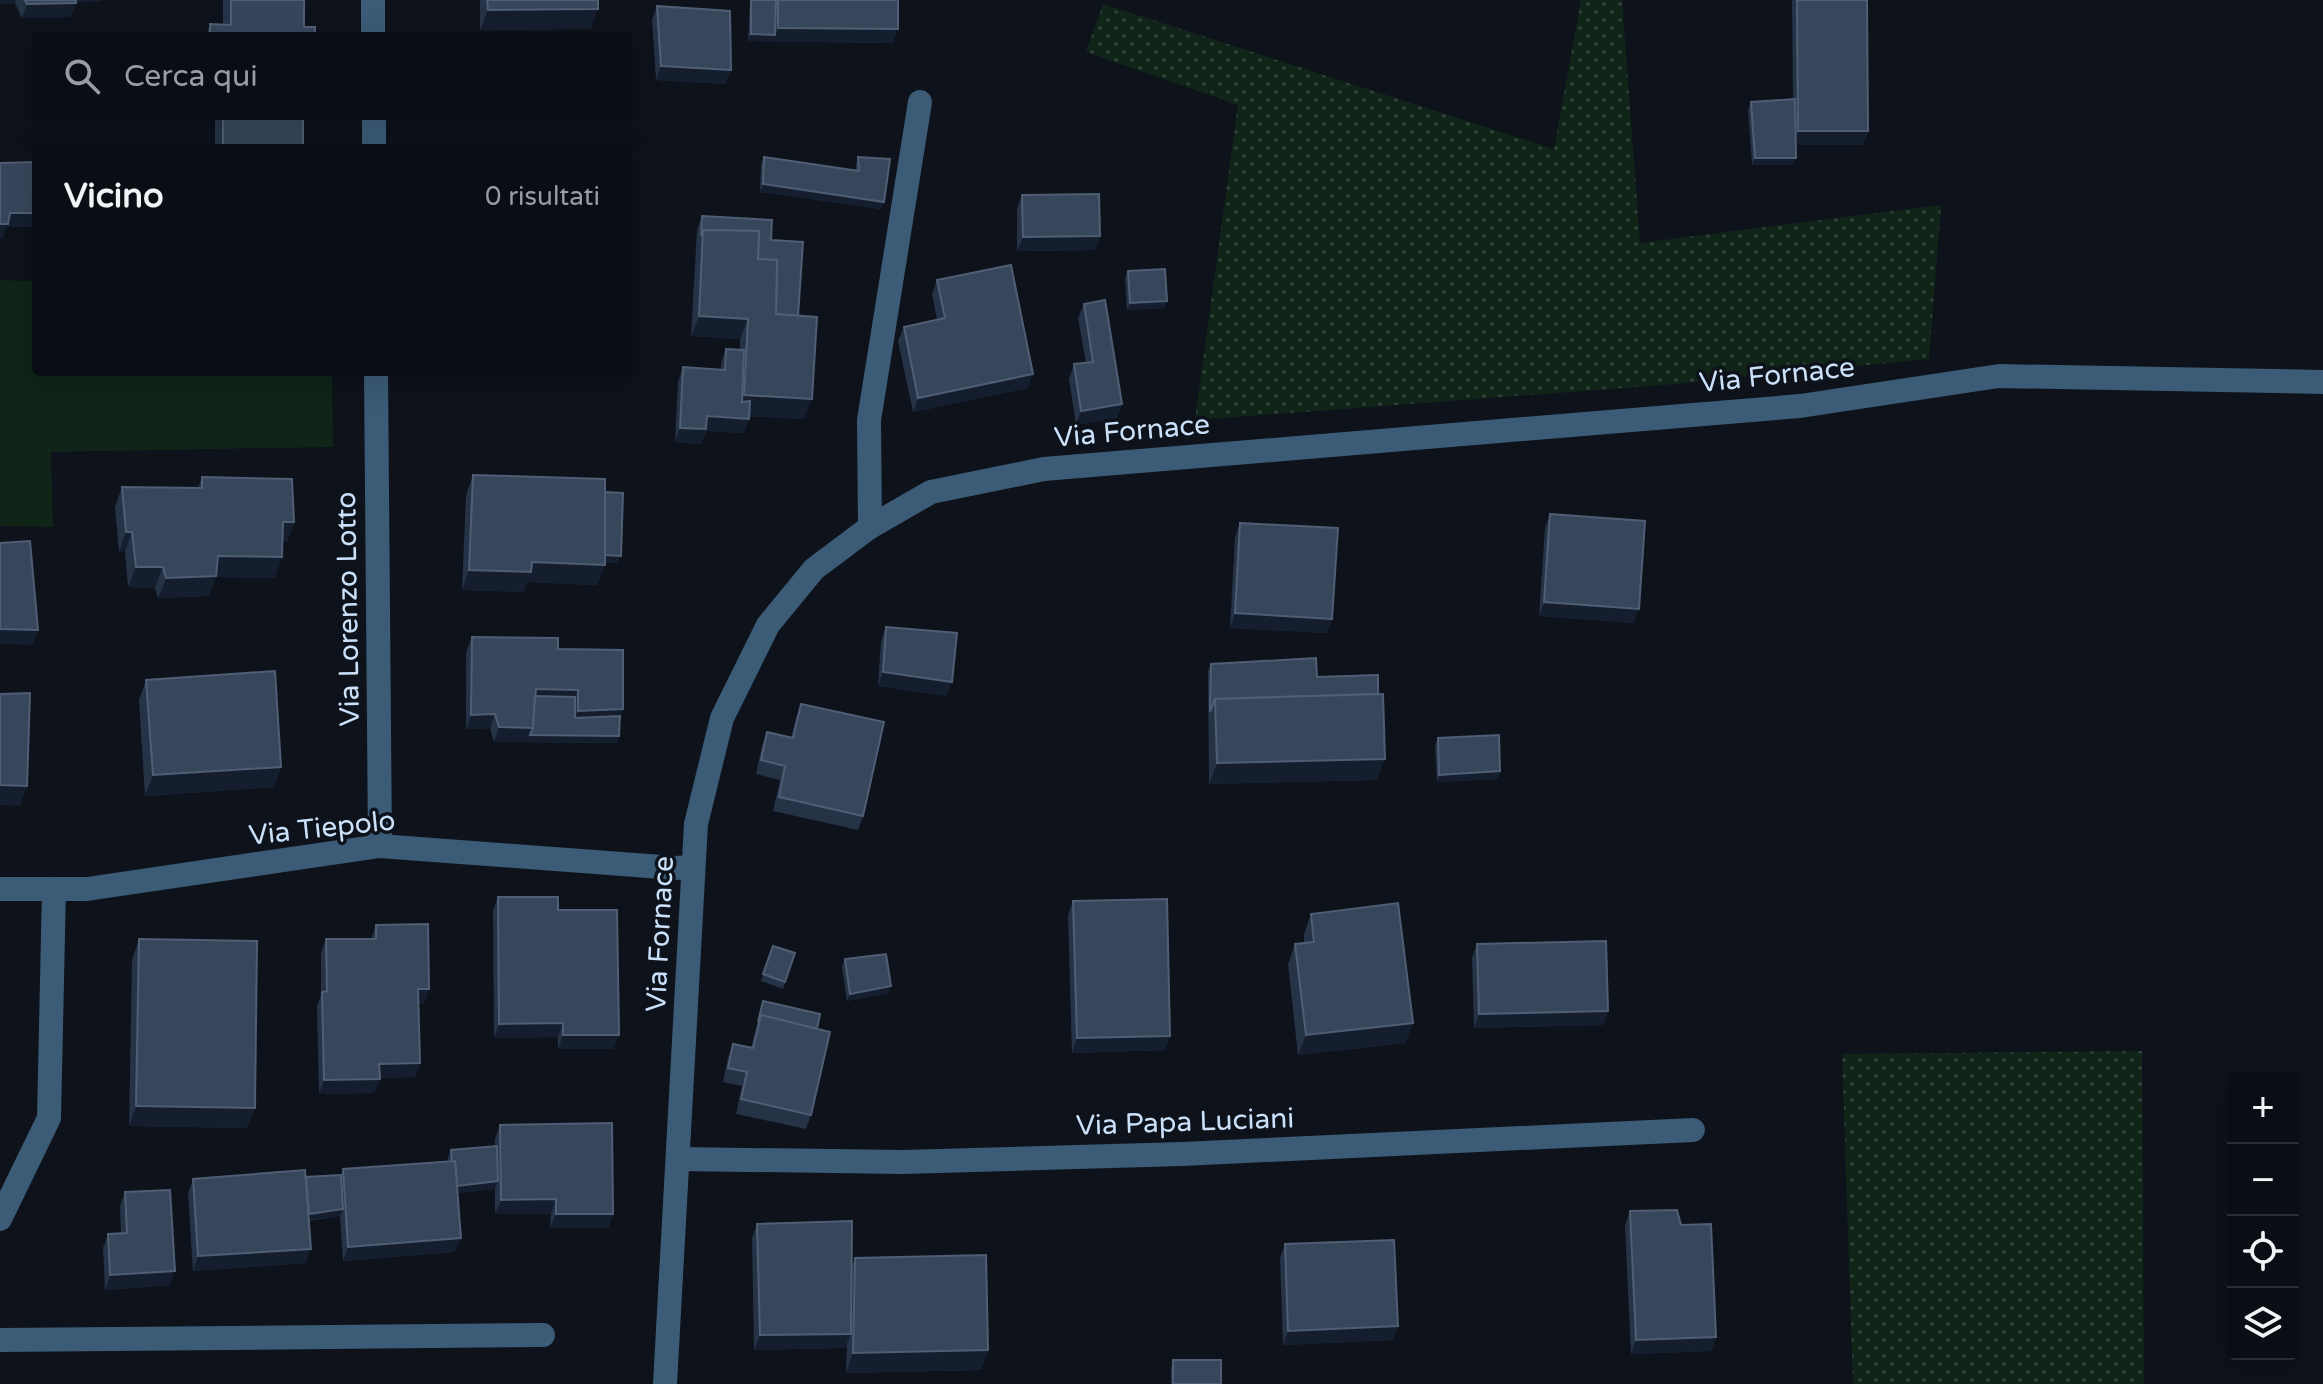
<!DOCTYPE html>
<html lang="it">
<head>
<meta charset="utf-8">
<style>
  :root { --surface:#0a0e14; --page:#13171d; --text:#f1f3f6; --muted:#999ca0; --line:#2a2e34 }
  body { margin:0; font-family:"Varela Round",sans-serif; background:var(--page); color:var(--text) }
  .controls { position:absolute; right:24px; bottom:24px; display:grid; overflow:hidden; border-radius:8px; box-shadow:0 8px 32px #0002 }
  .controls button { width:72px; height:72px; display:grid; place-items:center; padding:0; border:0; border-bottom:2px solid var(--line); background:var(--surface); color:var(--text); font:40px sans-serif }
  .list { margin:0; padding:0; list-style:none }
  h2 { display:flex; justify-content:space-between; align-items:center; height:104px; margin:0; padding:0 32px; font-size:34px }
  h2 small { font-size:26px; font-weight:400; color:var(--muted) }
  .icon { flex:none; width:44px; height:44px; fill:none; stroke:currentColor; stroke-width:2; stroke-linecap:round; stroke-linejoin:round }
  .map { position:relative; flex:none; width:2323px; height:1384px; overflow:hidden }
  .search { position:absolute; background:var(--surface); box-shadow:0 8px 32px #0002; left:32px; top:32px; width:600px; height:88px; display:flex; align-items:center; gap:20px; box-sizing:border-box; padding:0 28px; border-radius:8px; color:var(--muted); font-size:30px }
  .panel { position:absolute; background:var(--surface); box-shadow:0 8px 32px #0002; left:32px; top:144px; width:600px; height:232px; border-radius:8px }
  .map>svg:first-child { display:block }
  .grass { fill:url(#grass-dots) }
  .pitch { fill:#102418 }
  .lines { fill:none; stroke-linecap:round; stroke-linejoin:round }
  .minor { stroke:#3c5b76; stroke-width:24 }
  .wall { fill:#263347 }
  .shaded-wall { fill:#151e2e }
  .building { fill:#38465b; stroke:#4f5e74; stroke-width:2 }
  .labels { text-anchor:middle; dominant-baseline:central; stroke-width:7; stroke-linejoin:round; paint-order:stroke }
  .street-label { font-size:28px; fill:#cbe1fa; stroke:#0d121b }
</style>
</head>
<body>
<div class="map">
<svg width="2323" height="1384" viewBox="0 0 2323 1384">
  <defs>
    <pattern id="grass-dots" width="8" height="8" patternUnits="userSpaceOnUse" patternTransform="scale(2)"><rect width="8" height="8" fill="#102418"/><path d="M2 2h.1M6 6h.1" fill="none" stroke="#31443a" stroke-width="1.8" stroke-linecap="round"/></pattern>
  </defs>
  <rect width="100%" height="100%" fill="#0d121b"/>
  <g class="grass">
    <path d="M1581,0H1622L1640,243L1941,205L1929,359L1664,385L1195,420L1238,105L1086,52L1103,4L1554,149Z"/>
    <path d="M2142,1051L2144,1384H1853L1842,1054Z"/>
  </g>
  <path class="pitch" d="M0,280L36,281V372H332L333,447L51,452L53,527L0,526Z"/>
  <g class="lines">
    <g class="minor">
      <path d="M373,0V36"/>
      <path d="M374,116V148"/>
      <path d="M376,372L380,846"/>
      <path d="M870,527L869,420L920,102"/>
      <path d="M0,889H87L380,846L675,868L693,867"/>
      <path d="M679,1159L903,1162L1182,1154L1693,1130"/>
      <path d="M0,1219L49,1118L54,889"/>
      <path d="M0,1340L543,1335"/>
      <path d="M665,1384L696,824L722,718L768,625L814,569L870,527L931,492L1044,469L1800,406L1999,376L2323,382"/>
    </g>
  </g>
  <g class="wall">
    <path d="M0,0H101V1L76,2L71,17L22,18L15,3Z"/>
    <path d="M223,0H304V27L315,36H206L210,24L223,25Z"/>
    <path d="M480,0H598L591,29L480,30Z"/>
    <path d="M750,0H898L893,43L748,41Z"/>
    <path d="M1792,0H1867L1868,131L1863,145H1796L1793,165H1752L1748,109L1751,102L1793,99Z"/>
    <path d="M657,6L731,70L725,84L656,80L652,20Z"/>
    <path d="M203,116H310L309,119H303V148H215V116Z"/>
    <path d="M764,157L856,171V164L858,157L884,202L881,209L760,192L761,164Z"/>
    <path d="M1022,195L1100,236L1095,250L1017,251V209Z"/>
    <path d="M702,216L771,240L798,316L804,419L749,416L744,433L706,431L701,444L675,442L678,382L683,367L721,370V363L726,349L740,350V339L691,336L697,230Z"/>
    <path d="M1128,271L1167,301L1164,308L1127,310L1125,278Z"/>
    <path d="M937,280L1028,388L913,412L898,341L904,327L937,320L932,294Z"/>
    <path d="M1084,304L1122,404L1117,418L1076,425L1069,379L1074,364L1086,363L1078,318Z"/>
    <path d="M473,475L605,492L618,563L605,562L597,585L527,582L524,592L462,590L466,495Z"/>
    <path d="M202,477L294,522L287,542H282L275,578L216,577L209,596L158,598L155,588L128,587L125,552H119L115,507L122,487L198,488Z"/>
    <path d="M1550,514L1634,623L1539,616L1545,528Z"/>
    <path d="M1240,523L1332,619L1327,633L1230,628L1235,537Z"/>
    <path d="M886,627L947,696L878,686L881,641Z"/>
    <path d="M472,637L558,649L620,716L619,736L617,743L494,742L490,728L466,729V652Z"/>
    <path d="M1211,664L1317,677L1378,694L1377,780L1209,784L1208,671Z"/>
    <path d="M146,680L281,767L274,787L145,796L139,700Z"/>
    <path d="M801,704L863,816L858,830L773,811L780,780L756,774L762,746L767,732L791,738L796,718Z"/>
    <path d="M1438,738L1500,771L1498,779L1437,782L1435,745Z"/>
    <path d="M498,897L558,910L613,1049H558V1037L494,1038L493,911Z"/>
    <path d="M1073,901L1170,1036L1165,1050L1072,1053L1068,915Z"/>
    <path d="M1311,914L1413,1023L1405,1043L1298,1055L1288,964L1295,944L1304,943V934Z"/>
    <path d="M376,925L424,1004H418L420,1063L415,1077L380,1078L374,1093L319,1094L317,1006L321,995V953L326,939H371Z"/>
    <path d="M139,939L255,1108L247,1128L129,1126L132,960Z"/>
    <path d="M1477,944L1608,1011L1603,1025L1474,1028L1472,958Z"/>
    <path d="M773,946L795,953L783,989L761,981Z"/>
    <path d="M845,959L889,993L847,1001L842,966Z"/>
    <path d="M763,1001L817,1029L811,1115L806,1129L736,1114L742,1086L723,1082L728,1058L733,1044L751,1048Z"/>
    <path d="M500,1125L613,1214L608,1228H550L551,1214H495V1189L457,1193L455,1252L343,1261L340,1216L309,1221L306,1263L193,1271L188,1193L193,1179L341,1175L343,1169L448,1161V1157L451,1150L495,1146V1139Z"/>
    <path d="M125,1192L170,1285L105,1290L103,1248L108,1234L121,1233L120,1206Z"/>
    <path d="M1630,1211L1716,1337L1711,1351L1631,1354L1625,1226Z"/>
    <path d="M757,1224L851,1269L855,1258L988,1350L981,1370L846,1373L847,1345L845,1348L754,1350L752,1238Z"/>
    <path d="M1285,1244L1398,1326L1393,1340L1283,1345L1280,1258Z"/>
    <path d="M1173,1360L1221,1384H1171V1368Z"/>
  </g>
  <g class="shaded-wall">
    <path d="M0,0H16L15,3L0,4Z"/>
    <path d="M71,0H101V1L71,2Z"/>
    <path d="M76,3L71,17L22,18L27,4Z"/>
    <path d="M598,9L591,29L480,30L488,10Z"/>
    <path d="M778,28L898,29L893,43L748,41L751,34L775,35Z"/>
    <path d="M661,66L731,70L725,84L656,80Z"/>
    <path d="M1798,131H1868L1863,145H1793Z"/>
    <path d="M1755,158H1796L1793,165H1752Z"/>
    <path d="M763,184L884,202L881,209L760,192Z"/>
    <path d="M10,213H36V227H7L3,238H0V224Z"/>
    <path d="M1100,236L1095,250L1017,251L1023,237Z"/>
    <path d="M1167,301L1164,308L1127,310L1130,303Z"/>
    <path d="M699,316L748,319L740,339L691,336Z"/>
    <path d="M1033,374L1028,388L913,412L918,398Z"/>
    <path d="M744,395L812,399L804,419L737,416Z"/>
    <path d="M1122,404L1117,418L1076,425L1081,411Z"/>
    <path d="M707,416L749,419L744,433L706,431L701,444L675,442L680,428Z"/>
    <path d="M283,522H294L287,542H275Z"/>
    <path d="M126,532H132L125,552H119Z"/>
    <path d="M601,555L621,556L618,563L598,562Z"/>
    <path d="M218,556L282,557L275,578L216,577L209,596L158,598L166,578Z"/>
    <path d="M532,562L605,565L597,585L527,582L524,592L462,590L469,570Z"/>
    <path d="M136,567H163L155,588L128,587Z"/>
    <path d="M1544,602L1639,609L1634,623L1539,616Z"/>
    <path d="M1235,613L1332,619L1327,633L1230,628Z"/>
    <path d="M0,629L38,630L33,645L0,644Z"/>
    <path d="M883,672L952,682L947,696L878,686Z"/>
    <path d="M536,689L578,690L573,704L532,703Z"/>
    <path d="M623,709L618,723L572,725L578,711Z"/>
    <path d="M495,714L490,728L466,729L471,715Z"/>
    <path d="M499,727L533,728L619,736L617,743L494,742Z"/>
    <path d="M1385,759L1377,780L1209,784L1217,763Z"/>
    <path d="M281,767L274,787L145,796L153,775Z"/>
    <path d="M1500,771L1498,779L1437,782L1439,775Z"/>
    <path d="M0,785L27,786L20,806L0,805Z"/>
    <path d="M891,986L889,993L847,1001L850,994Z"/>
    <path d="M418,989H429L424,1004H413Z"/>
    <path d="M1608,1011L1603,1025L1474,1028L1479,1014Z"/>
    <path d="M563,1023L558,1037L494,1038L499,1024Z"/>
    <path d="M1413,1023L1405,1043L1298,1055L1306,1035Z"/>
    <path d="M563,1035H619L613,1049H558Z"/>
    <path d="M1170,1036L1165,1050L1072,1053L1077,1038Z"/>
    <path d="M420,1063L415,1077L374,1078L379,1064Z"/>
    <path d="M380,1079L374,1093L319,1094L324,1080Z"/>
    <path d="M136,1106L255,1108L247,1128L129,1126Z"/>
    <path d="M498,1181L495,1189L451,1194L454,1186Z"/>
    <path d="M556,1199L551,1214H495L501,1200Z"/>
    <path d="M343,1209L340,1216L302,1221L305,1214Z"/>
    <path d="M556,1214H613L608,1228H550Z"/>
    <path d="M461,1238L455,1252L343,1261L348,1247Z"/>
    <path d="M311,1249L306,1263L193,1271L198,1256Z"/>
    <path d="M175,1271L170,1285L105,1290L110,1275Z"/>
    <path d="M1398,1326L1393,1340L1283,1345L1288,1331Z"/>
    <path d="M851,1334L845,1348L754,1350L760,1335Z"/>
    <path d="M1716,1337L1711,1351L1631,1354L1636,1340Z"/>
    <path d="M988,1350L981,1370L846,1373L853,1353Z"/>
  </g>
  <g class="building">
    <path d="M25,0H76V3L27,4Z"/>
    <path d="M231,0H304V27H315V36H210V24L231,25Z"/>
    <path d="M487,0H598V9L488,10Z"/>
    <path d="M751,0H776L775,35L751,34Z"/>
    <path d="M778,0H898V29L778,28Z"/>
    <path d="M1797,0H1867L1868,131H1798Z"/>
    <path d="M657,6L730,11L731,70L661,66Z"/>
    <path d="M1795,99L1796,158H1755L1751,102Z"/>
    <rect x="223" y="116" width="80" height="32"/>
    <path d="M764,157L859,171L858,157L890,159L884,202L763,184Z"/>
    <path d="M36,162V213H10L8,224H0V163Z"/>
    <path d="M1099,194L1100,236L1023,237L1022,195Z"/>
    <path d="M702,216L772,220L771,240L803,242L798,316L776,314L777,260L758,259L759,231L703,230L701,236Z"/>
    <path d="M703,230L759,231L758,259L777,260L776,314L817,317L812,399L744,395L748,319L699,316Z"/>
    <path d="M1011,265L1033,374L918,398L904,327L945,318L937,280Z"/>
    <path d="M1165,269L1167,301L1130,303L1128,271Z"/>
    <path d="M1105,300L1122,404L1081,411L1074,364L1093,362L1084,304Z"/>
    <path d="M726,349L744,350L742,402L750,401L749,419L707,416L706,429L680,428L683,367L725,370Z"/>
    <path d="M473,475L605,479V565L532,562L531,572L469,570Z"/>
    <path d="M202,477L292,479L294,522H283L282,557L218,556L216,576L166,578L163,567H136L132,532H126L122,487L202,488Z"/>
    <path d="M605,492L623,493L621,556L605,555Z"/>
    <path d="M1550,514L1645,521L1639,609L1544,602Z"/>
    <path d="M1240,523L1338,528L1332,619L1235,613Z"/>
    <path d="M30,541L38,630L0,629V543Z"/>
    <path d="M886,627L957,633L952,682L883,672Z"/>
    <path d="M472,637L558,638V649L623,650V709L578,711V690L536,689L533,728L499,727L495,714L471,715Z"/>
    <path d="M1316,658L1317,677L1378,675V694L1215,699L1210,712L1211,664Z"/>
    <path d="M275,671L281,767L153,775L146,680Z"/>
    <path d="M30,693L27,786L0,785V694Z"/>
    <path d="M1383,694L1385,759L1217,763L1215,699Z"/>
    <path d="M535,696L575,697V718L620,716L619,736L530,735L533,728Z"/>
    <path d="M801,704L884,722L863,816L779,797L785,766L761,760L767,732L793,738Z"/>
    <path d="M1499,735L1500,771L1439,775L1438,738Z"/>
    <path d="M498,897H558V910H617L619,1035H563V1023L499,1024Z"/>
    <path d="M1167,899L1170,1036L1077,1038L1073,901Z"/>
    <path d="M1398,903L1413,1023L1306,1035L1295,944L1314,942L1311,914Z"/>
    <path d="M428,924L429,989H418L420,1063L379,1064L380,1079L324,1080L322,992L327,991L326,939H376V925Z"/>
    <path d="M139,939L257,941L255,1108L136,1106Z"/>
    <path d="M1606,941L1608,1011L1479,1014L1477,944Z"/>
    <path d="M773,946L795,953L785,982L763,974Z"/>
    <path d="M886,954L891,986L850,994L845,959Z"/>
    <path d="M763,1001L820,1014L817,1029L761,1015L758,1022Z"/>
    <path d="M761,1015L830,1032L811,1115L741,1099L747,1072L728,1068L733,1044L753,1048Z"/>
    <path d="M612,1123L613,1214H556V1199L501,1200L500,1125Z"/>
    <path d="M497,1146L498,1181L457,1186L455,1161H452L451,1150Z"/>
    <path d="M455,1161L461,1238L348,1247L343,1169Z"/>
    <path d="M305,1170L311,1249L198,1256L193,1179Z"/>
    <path d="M341,1175L343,1209L309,1214L306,1177Z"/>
    <path d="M170,1190L175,1271L110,1275L108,1234L127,1233L125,1192Z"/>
    <path d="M1677,1210L1681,1225L1711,1224L1716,1337L1636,1340L1630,1211Z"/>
    <path d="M852,1221L851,1334L760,1335L757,1224Z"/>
    <path d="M1394,1240L1398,1326L1288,1331L1285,1244Z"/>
    <path d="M986,1255L988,1350L853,1353L855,1258Z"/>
    <rect x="1173" y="1360" width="48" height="24"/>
  </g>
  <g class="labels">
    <g class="street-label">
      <text transform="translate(1777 375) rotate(-6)">Via Fornace</text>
      <text transform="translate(1132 431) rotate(-5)">Via Fornace</text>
      <text transform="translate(348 609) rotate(-91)">Via Lorenzo Lotto</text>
      <text transform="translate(322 828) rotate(-6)">Via Tiepolo</text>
      <text transform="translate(660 934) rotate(-87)">Via Fornace</text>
      <text transform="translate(1185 1122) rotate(-2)">Via Papa Luciani</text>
    </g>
  </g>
</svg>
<div class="controls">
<button>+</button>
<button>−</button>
<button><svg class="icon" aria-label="locate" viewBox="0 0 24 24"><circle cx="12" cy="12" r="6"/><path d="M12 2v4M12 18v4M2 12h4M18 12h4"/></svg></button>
<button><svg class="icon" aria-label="layers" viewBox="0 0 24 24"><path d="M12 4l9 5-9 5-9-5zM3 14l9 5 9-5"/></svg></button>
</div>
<div class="search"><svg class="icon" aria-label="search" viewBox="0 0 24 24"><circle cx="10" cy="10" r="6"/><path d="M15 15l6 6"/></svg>Cerca qui</div>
<section class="panel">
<h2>Vicino<small>0 risultati</small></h2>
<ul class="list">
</ul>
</section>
</div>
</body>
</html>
